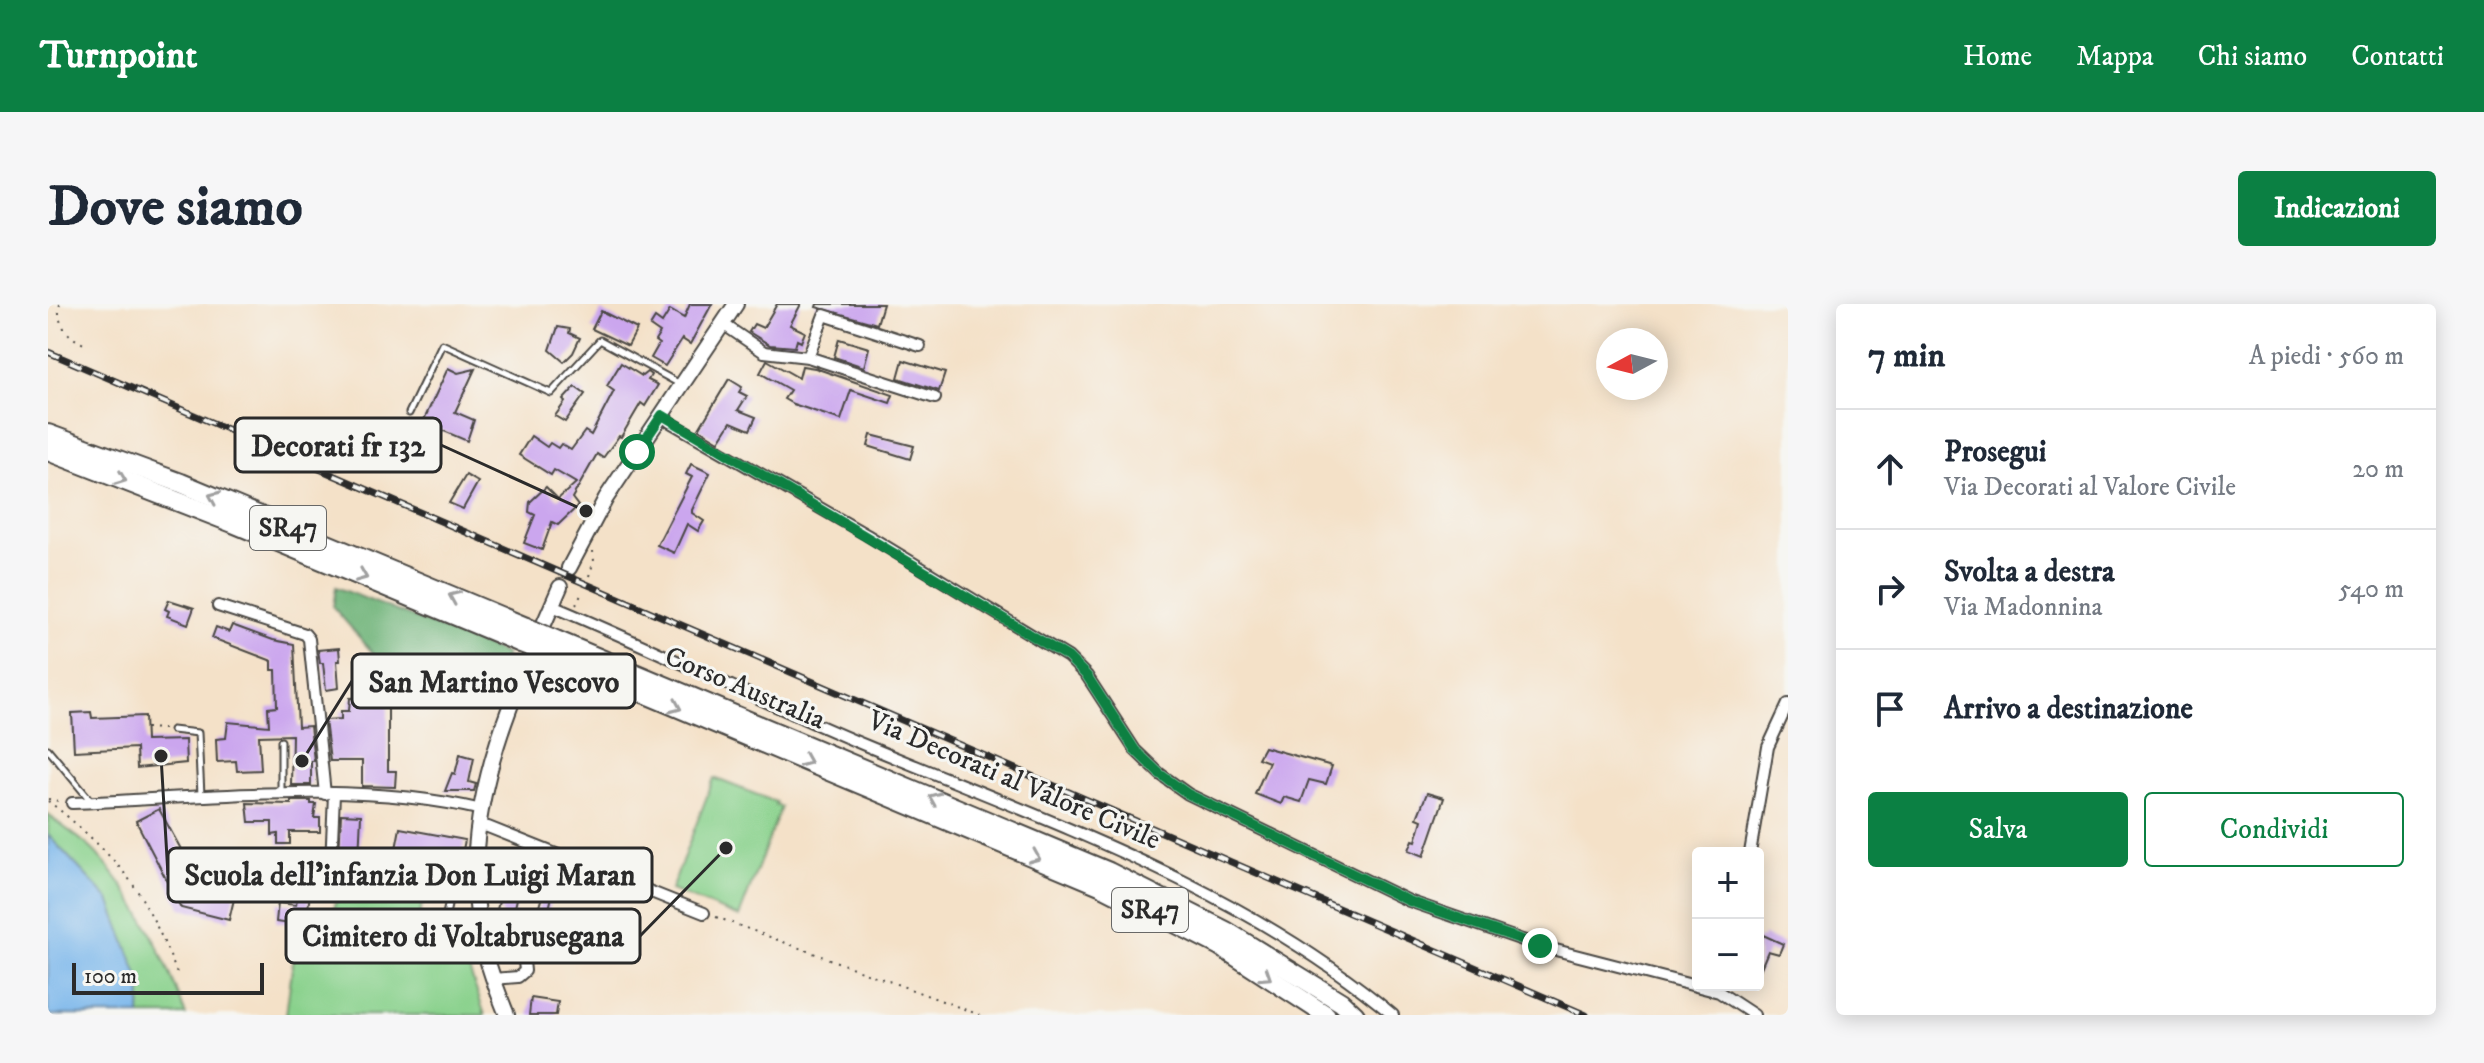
<!DOCTYPE html>
<html lang="it">
<head>
<meta charset="utf-8">
<style>
  :root { --surface:#fff; --page:#f6f6f7; --text:#1f2937; --muted:#747a83; --line:#e0e1e3; --accent:#0b8043 }
  body { margin:0; font-family:"IM FELL DW Pica",serif; background:var(--page); color:var(--text) }
  .controls { position:absolute; right:24px; bottom:24px; display:grid; overflow:hidden; border-radius:8px; box-shadow:0 4px 20px #0003 }
  .controls button { width:72px; height:72px; display:grid; place-items:center; padding:0; border:0; border-bottom:2px solid var(--line); background:var(--surface); color:var(--text); font:40px sans-serif }
  .compass { position:absolute; left:1548px; top:24px; width:72px; height:72px; border-radius:50%; background:var(--surface); box-shadow:0 4px 20px #0003; rotate:263deg }
  .scale { position:absolute; left:24px; bottom:20px; width:192px; box-sizing:border-box; padding-left:8px; border:4px solid #2b2b2b; border-top:0; font-size:22px; line-height:28px; white-space:nowrap; color:#2b2b2b; -webkit-text-stroke:6px #f6f6f2; paint-order:stroke }
  .stop { position:absolute; width:24px; height:24px; margin:-18px; border:6px solid #0b8043; border-radius:50%; background:#fff }
  .stop.end { background:#0b8043; border-color:#fff; box-shadow:0 2px 8px #0008 }
  .list { margin:0; padding:0; list-style:none }
  h2 { display:flex; justify-content:space-between; align-items:center; height:104px; margin:0; padding:0 32px; font-size:34px }
  h2 small { font-size:26px; font-weight:400; color:var(--muted) }
  .list li { display:grid; grid-template-columns:52px 1fr auto; gap:24px; align-items:center; box-sizing:border-box; height:120px; padding:0 32px; border-top:2px solid var(--line) }
  .list b { display:block; font-size:30px; white-space:nowrap }
  .list p { margin:0; font-size:26px; white-space:nowrap; color:var(--muted) }
  .list em { font-size:26px; font-style:normal; color:var(--muted) }
  .actions { display:flex; gap:16px; padding:24px 32px }
  .actions a { flex:1; padding:18px 0; border:2px solid var(--accent); border-radius:8px; text-align:center; font-size:28px; color:var(--accent) }
  .actions .main { background:var(--accent); color:#fff }
  .icon { flex:none; width:44px; height:44px; fill:none; stroke:currentColor; stroke-width:2; stroke-linecap:round; stroke-linejoin:round }
  .map { position:relative; flex:none; width:1740px; height:711px; overflow:hidden; border-radius:8px }
  header { display:flex; align-items:center; gap:48px; box-sizing:border-box; height:112px; padding:0 40px; background:var(--accent); color:#fff }
  header strong { font-size:38px }
  nav { display:flex; gap:44px; margin-inline-start:auto; font-size:28px }
  .intro { display:flex; align-items:center; justify-content:space-between; box-sizing:border-box; height:192px; padding:0 48px }
  h1 { margin:0; font-size:56px }
  .button { padding:20px 36px; border-radius:8px; background:var(--accent); color:#fff; font-size:28px; font-weight:700 }
  main { display:flex; gap:48px; padding:0 48px }
  aside { flex:1; background:var(--surface); border-radius:8px; box-shadow:0 4px 20px #0003 }
  .map>svg:first-child { display:block }
  .green { fill:#89d18c; stroke:#5a7e5c; stroke-width:2 }
  .forest { fill:#6eb378; stroke:#4c6f52; stroke-width:2 }
  .water { fill:#79b6eb; stroke:#52708b; stroke-width:2 }
  .building { fill:#cba6ee }
  .lines { fill:none; stroke-linecap:round; stroke-linejoin:round }
  .service-casing { stroke:#494643; stroke-width:9 }
  .minor-casing { stroke:#494643; stroke-width:14 }
  .tertiary-casing { stroke:#494643; stroke-width:18 }
  .trunk-casing { stroke:#494643; stroke-width:22 }
  .path { stroke:#494643; stroke-width:2; stroke-dasharray:2 6; stroke-linecap:butt }
  .service { stroke:#fff; stroke-width:5 }
  .minor { stroke:#fff; stroke-width:10 }
  .tertiary { stroke:#fff; stroke-width:14 }
  .trunk { stroke:#fff; stroke-width:18 }
  .rail-casing { stroke:#2b2b2b; stroke-width:7 }
  .rail { stroke:#f6f6f2; stroke-width:4; stroke-dasharray:12; stroke-linecap:butt }
  .trunk-bridge-casing { stroke:#494643; stroke-width:22; stroke-linecap:butt }
  .trunk-bridge { stroke:#fff; stroke-width:18 }
  .oneway { stroke:#a0a0a0 }
  .route { stroke:#0b8043; stroke-width:10 }
  .labels { text-anchor:middle; dominant-baseline:central; stroke-width:6; stroke-linejoin:round; paint-order:stroke }
  .shield { fill:#f6f6f2; stroke:#686867; stroke-width:2 }
  .shield-label { font-size:26px; font-weight:bold; fill:#2b2b2b }
  .street-label { font-size:28px; fill:#2b2b2b; stroke:#f6f6f2 }
  .leader { fill:none; stroke:#2b2b2b; stroke-width:3 }
  .callout-dot { fill:#2b2b2b; stroke:#f6f6f2; stroke-width:3 }
  .callout { fill:#f6f6f2; stroke:#2b2b2b; stroke-width:3 }
  .callout-label { font-size:30px; text-anchor:middle; font-weight:bold; fill:#2b2b2b }
</style>
</head>
<body>
<header>
<strong>Turnpoint</strong>
<nav><a>Home</a><a>Mappa</a><a>Chi siamo</a><a>Contatti</a></nav>
</header>
<div class="intro"><h1>Dove siamo</h1><a class="button">Indicazioni</a></div>
<main>
<div class="map">
<svg width="1740" height="711" viewBox="0 0 1740 711">
  <rect width="100%" height="100%" fill="#f6f6f2"/>
  <filter id="ink" filterUnits="userSpaceOnUse"><feTurbulence type="fractalNoise" baseFrequency=".0125" numOctaves="2"/><feDisplacementMap in="SourceGraphic" scale="16" xChannelSelector="R" yChannelSelector="G"/><feConvolveMatrix kernelMatrix="1 2 1 2 8 2 1 2 1" color-interpolation-filters="sRGB"/></filter>
  <filter id="wash" filterUnits="userSpaceOnUse"><feTurbulence type="fractalNoise" baseFrequency=".006" numOctaves="4" result="noise"/><feDisplacementMap in="SourceGraphic" scale="32" xChannelSelector="R" yChannelSelector="G"/><feGaussianBlur stdDeviation="1.8" result="paint"/><feColorMatrix in="noise" values="0 0 0 0 0 0 0 0 0 0 0 0 0 0 0 0 0 1.4 0 .05"/><feComposite in="paint" operator="in"/></filter>
  <g filter="url(#wash)">
    <rect width="100%" height="100%" fill="#f4e1c8"/>
    <g class="green">
      <path d="M666,474L728,498L727,501L733,503L691,613L623,586Z"/>
      <path d="M0,510C15,524 34,534 48,549C89,593 118,654 138,711H92L93,679L61,596L0,531Z"/>
      <path d="M291,578L375,593L368,634L284,619Z"/>
      <path d="M271,630L415,648L437,711H238L247,640L265,642Z"/>
    </g>
    <path class="forest" d="M288,283L458,350L445,384L393,402L363,393L285,303Z"/>
    <path class="water" d="M0,531L61,596L93,679L92,711H0Z"/>
    <g id="blocks">
      <g class="building">
        <path d="M642,0H664L642,40L634,35L617,62L603,54L611,40L607,37L612,29L602,22L607,14L614,19L622,6L636,14Z"/>
        <path d="M729,0H753L742,21L757,28L753,38L749,36L747,43L722,41L701,28L706,20L715,24Z"/>
        <path d="M769,0H835L829,20L768,3Z"/>
        <path d="M553,7L589,25L580,42L544,25Z"/>
        <path d="M510,23L522,25L521,29L532,34L525,49L516,58L502,46Z"/>
        <path d="M791,35L821,44L816,63L786,53Z"/>
        <path d="M719,56L751,74L754,62L767,64L845,91L842,99L803,86L793,116L745,100L736,95L742,86L712,69Z"/>
        <path d="M855,56L897,69L891,87L850,74Z"/>
        <path d="M573,59L594,72L599,68L603,71L600,76L610,81L597,102L593,99L573,133L571,132L555,154L549,150L524,194L530,202L510,221L504,218L494,246L476,239L487,211L481,208L482,198L498,183L510,195L528,179L506,166L503,171L471,151L483,132L499,143L502,139L510,144L513,140L523,146L537,127L543,131L566,87L559,82Z"/>
        <path d="M400,64L410,69L427,65L407,108L426,116L419,137L375,118Z"/>
        <path d="M681,75L694,83L691,88L699,92L690,106L708,113L702,126L683,118L671,137L651,125Z"/>
        <path d="M527,83L537,90L517,118L507,112L517,98L515,96Z"/>
        <path d="M823,131L866,142L862,155L820,142Z"/>
        <path d="M643,160L662,169L644,206V209L656,217L650,227L639,220L626,249L609,241L644,173L638,170Z"/>
        <path d="M418,171L430,178L415,205L401,199Z"/>
        <path d="M121,296L146,304L140,320L119,312L121,307L117,305Z"/>
        <path d="M184,321L225,336L246,340L250,423L262,422L266,457H263V481H243L244,431L211,432L213,466L189,467L188,457L169,458L168,435L178,434L180,418L221,422L220,404L229,403L228,366H224V357L164,334L168,323L181,328Z"/>
        <path d="M291,344L292,357H289L291,384L278,386L275,359H272L270,346Z"/>
        <path d="M340,392V467H348L347,483L314,482V457H282L277,416L293,415V407H301L302,394Z"/>
        <path d="M43,408L44,414L97,412L98,437L137,436L138,459L89,464L88,444L26,447L24,409Z"/>
        <path d="M1216,443L1284,462L1278,480L1261,476L1253,498L1236,493L1233,500L1207,490L1221,458L1210,454Z"/>
        <path d="M412,450L426,454L421,478L428,480L426,487H397L404,469L407,470Z"/>
        <path d="M1379,489L1396,494L1376,552L1361,546L1365,536L1368,537L1374,516L1369,514Z"/>
        <path d="M243,497H263V500H268L266,514H272V528H242V540H230V530L224,531V518H201L199,499L243,500Z"/>
        <path d="M111,505L152,580L187,591L181,616L133,604L88,517Z"/>
        <path d="M293,510L313,511L311,554L291,553Z"/>
        <path d="M352,524L417,536L409,574L388,570L390,558L347,550Z"/>
        <path d="M455,554L477,560L462,625L452,623L454,607L449,606L452,592L447,591Z"/>
        <path d="M503,560L516,565L510,589L505,588L496,627L485,624Z"/>
        <path d="M250,588L262,589L258,622L228,618L230,599L248,601Z"/>
        <path d="M1715,631L1735,640L1731,650L1720,647L1710,671V634L1714,635Z"/>
        <path d="M483,694L510,698L508,711H481Z"/>
      </g>
    </g>
  </g>
  <g filter="url(#ink)">
    <use href="#blocks" fill-opacity="0" stroke="#494643" stroke-width="2"/>
    <g class="lines">
      <g class="service-casing">
        <g id="service">
          <path d="M361,109L394,40L503,89L552,36L632,80"/>
          <path d="M124,426L150,429L153,491"/>
          <path d="M0,445L43,497"/>
          <path d="M233,489V437"/>
          <path d="M392,638L404,583L427,589"/>
        </g>
      </g>
      <g class="minor-casing">
        <g id="minor">
          <path d="M675,20L716,48L760,53L887,94"/>
          <path d="M760,53L776,11L872,42"/>
          <path d="M614,111L622,118L819,231L1020,353L1039,372L1087,446L1112,470L1140,490L1361,597L1492,642L1671,688L1706,711"/>
          <path d="M170,302L257,330L261,335L277,490"/>
          <path d="M504,302C610,346 713,398 819,442C1001,518 1193,583 1345,711"/>
          <path d="M24,499C154,494 307,475 434,506"/>
          <path d="M431,522L440,523L656,609"/>
          <path d="M1702,549L1720,443L1740,400"/>
          <path d="M283,561L286,490"/>
          <path d="M432,628L457,640L476,657L477,667L470,673L445,675"/>
        </g>
      </g>
      <g class="tertiary-casing">
        <g id="tertiary">
          <path d="M521,264L558,194L688,0"/>
          <path d="M459,711C446,679 434,646 430,611C414,496 468,385 512,283"/>
        </g>
      </g>
      <g class="trunk-casing">
        <g id="trunk">
          <path d="M0,130L133,179L478,323"/>
          <path d="M0,147L185,219L473,339"/>
          <path d="M510,337L1061,568L1178,627L1293,698L1307,711"/>
          <path d="M505,351L1052,581L1172,642L1278,711"/>
        </g>
      </g>
      <g class="path">
        <path d="M12,0C7,19 20,33 36,40"/>
        <path d="M541,272L546,257L545,247"/>
        <path d="M528,301L533,291"/>
        <path d="M98,424L116,425"/>
        <path d="M0,495L11,497"/>
        <path d="M0,497C27,517 70,557 88,585C105,611 117,640 129,669"/>
        <path d="M295,563L395,581"/>
        <path d="M668,613L932,711"/>
      </g>
      <use href="#service" class="service"/>
      <use href="#minor" class="minor"/>
      <use href="#tertiary" class="tertiary"/>
      <use href="#trunk" class="trunk"/>
      <g class="rail-casing">
        <path id="rail" d="M0,48L1538,711"/>
      </g>
      <use href="#rail" class="rail"/>
      <g class="trunk-bridge-casing">
        <g id="trunk-bridge">
          <path d="M478,323L510,337"/>
          <path d="M473,339L505,351"/>
        </g>
      </g>
      <use href="#trunk-bridge" class="trunk-bridge"/>
    </g>
    <defs><path id="oneway-chevron" d="M-2-3.5L2.5 0L-2 3.5" fill="none" stroke-width="1.6" stroke-linecap="round" stroke-linejoin="round" transform="scale(2)"/></defs>
    <g class="oneway">
      <use href="#oneway-chevron" transform="translate(73 175) rotate(21)"/>
      <use href="#oneway-chevron" transform="translate(166 193) rotate(-157)"/>
      <use href="#oneway-chevron" transform="translate(314 272) rotate(22)"/>
      <use href="#oneway-chevron" transform="translate(406 293) rotate(-157)"/>
      <use href="#oneway-chevron" transform="translate(628 403) rotate(23)"/>
      <use href="#oneway-chevron" transform="translate(758 457) rotate(23)"/>
      <use href="#oneway-chevron" transform="translate(886 494) rotate(-157)"/>
      <use href="#oneway-chevron" transform="translate(987 553) rotate(23)"/>
      <use href="#oneway-chevron" transform="translate(1218 672) rotate(33)"/>
    </g>
  </g>
  <g class="lines" filter="url(#ink)">
    <path class="route" d="M589,148L614,111L1020,353L1039,372L1087,446L1112,470L1140,490L1361,597L1492,642"/>
  </g>
  <g class="labels">
    <g class="shield">
      <rect x="202" y="202" width="76" height="44" rx="6"/>
      <rect x="1064" y="584" width="76" height="44" rx="6"/>
    </g>
    <g class="shield-label">
      <text x="240" y="224">SR47</text>
      <text x="1102" y="606">SR47</text>
    </g>
    <g class="street-label">
      <text transform="translate(697 384) rotate(23)">Corso Australia</text>
      <text transform="translate(966 476) rotate(23)">Via Decorati al Valore Civile</text>
    </g>
  </g>
  <path class="leader" d="M538 207L393 141M254 457L304 377M113 452L120 571M678 544L592 632"/>
  <g class="callout-dot">
    <circle cx="538" cy="207" r="8"/>
    <circle cx="254" cy="457" r="8"/>
    <circle cx="113" cy="452" r="8"/>
    <circle cx="678" cy="544" r="8"/>
  </g>
  <g class="callout">
    <rect x="187" y="114" width="206" height="54" rx="8"/>
    <rect x="304" y="350" width="283" height="54" rx="8"/>
    <rect x="120" y="544" width="484" height="54" rx="8"/>
    <rect x="238" y="605" width="354" height="54" rx="8"/>
  </g>
  <g class="callout-label">
    <text x="290" y="152">Decorati fr 132</text>
    <text x="446" y="388">San Martino Vescovo</text>
    <text x="362" y="581">Scuola dell'infanzia Don Luigi Maran</text>
    <text x="415" y="642">Cimitero di Voltabrusegana</text>
  </g>
</svg>
<div class="controls">
<button>+</button>
<button>−</button>
</div>
<svg class="compass" viewBox="-18 -18 36 36"><path d="M0-13l5 13h-10z" fill="#e53935"/><path d="M0 13l5-13h-10z" fill="#747a83"/></svg>
<div class="scale">100 m</div>
<div class="stop" style="left:589px;top:148px"></div>
<div class="stop end" style="left:1492px;top:642px"></div>
</div>
<aside>
<h2>7 min<small>A piedi · 560 m</small></h2>
<ul class="list">
<li><svg class="icon" aria-label="ahead" viewBox="0 0 24 24"><path d="M12 20V5M6 11l6-6 6 6"/></svg><div><b>Prosegui</b><p>Via Decorati al Valore Civile</p></div><em>20 m</em></li>
<li><svg class="icon" aria-label="right" viewBox="0 0 24 24"><path d="M7 20v-9h11M14 6l5 5-5 5"/></svg><div><b>Svolta a destra</b><p>Via Madonnina</p></div><em>540 m</em></li>
<li><svg class="icon" aria-label="arrive" viewBox="0 0 24 24"><path d="M6 21V4h12l-3 4 3 4H6"/></svg><div><b>Arrivo a destinazione</b></div></li>
</ul>
<div class="actions"><a class="main">Salva</a><a>Condividi</a></div>
</aside>
</main>
</body>
</html>
